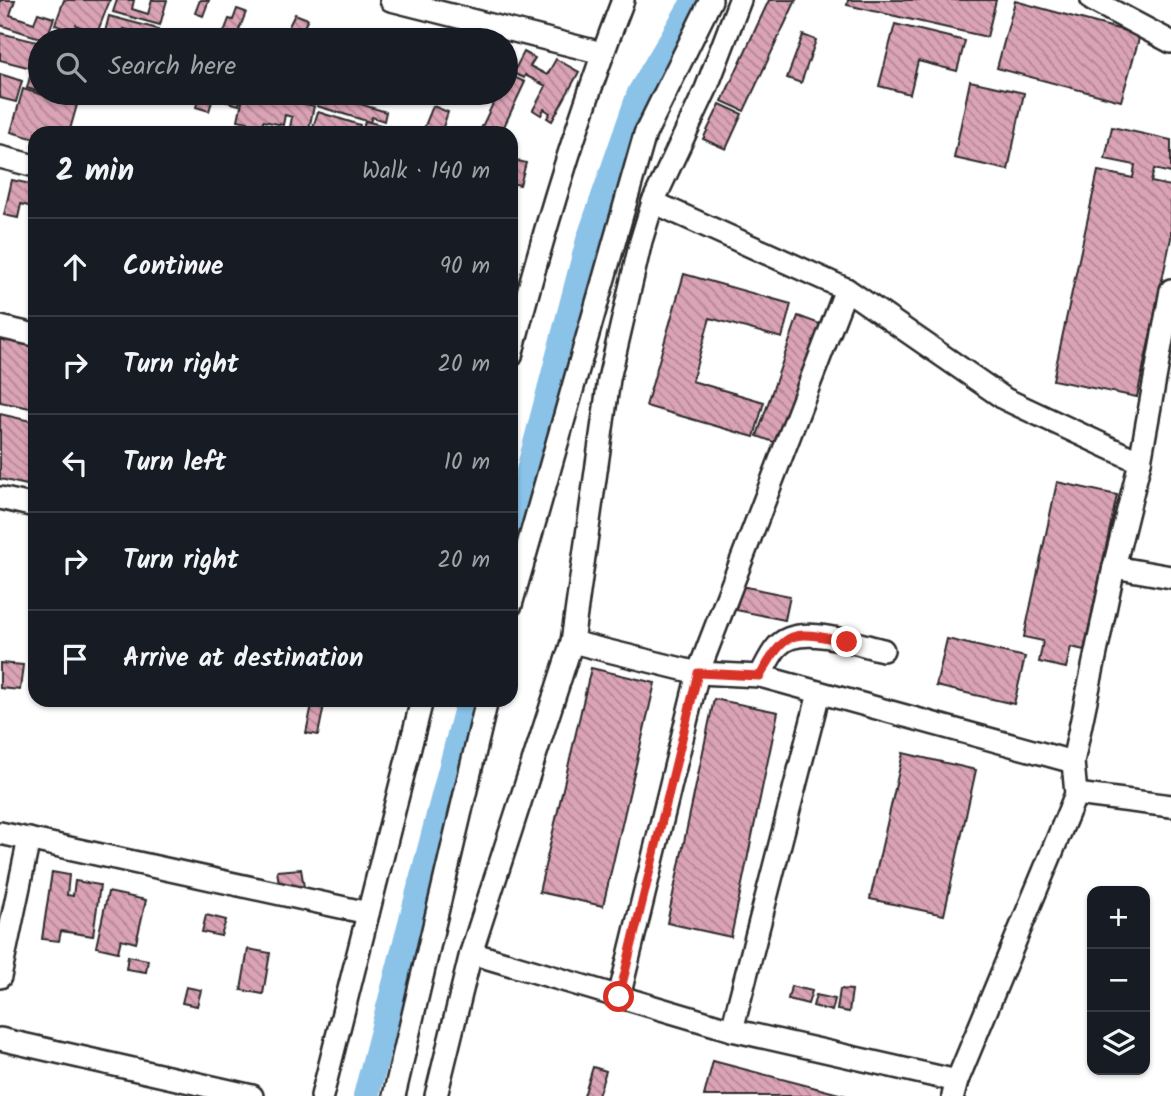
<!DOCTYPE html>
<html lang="en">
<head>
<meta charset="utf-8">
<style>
  :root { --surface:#171b24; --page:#242831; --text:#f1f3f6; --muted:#9ea1a6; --line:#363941 }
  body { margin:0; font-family:Kalam,sans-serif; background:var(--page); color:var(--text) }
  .controls { position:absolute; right:21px; bottom:21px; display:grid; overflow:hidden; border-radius:14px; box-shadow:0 2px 5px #0004 }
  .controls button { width:63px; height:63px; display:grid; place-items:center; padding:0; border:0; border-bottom:2px solid var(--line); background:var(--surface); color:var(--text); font:35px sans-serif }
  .stop { position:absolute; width:21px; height:21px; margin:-16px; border:5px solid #d93025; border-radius:50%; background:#fff }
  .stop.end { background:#d93025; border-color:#fff; box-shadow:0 2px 7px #0008 }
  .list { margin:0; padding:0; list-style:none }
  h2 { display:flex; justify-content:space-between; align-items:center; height:91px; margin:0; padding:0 28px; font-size:30px }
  h2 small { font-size:23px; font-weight:400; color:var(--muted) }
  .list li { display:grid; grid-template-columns:46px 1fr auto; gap:21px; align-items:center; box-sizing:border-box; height:98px; padding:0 28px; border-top:2px solid var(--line) }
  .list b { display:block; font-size:26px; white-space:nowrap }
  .list em { font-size:23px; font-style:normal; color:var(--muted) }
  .icon { flex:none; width:38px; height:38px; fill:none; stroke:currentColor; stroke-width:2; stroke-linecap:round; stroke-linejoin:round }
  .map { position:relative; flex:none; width:1171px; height:1096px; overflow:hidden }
  .search { position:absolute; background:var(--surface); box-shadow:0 2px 5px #0004; left:28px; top:28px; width:490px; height:77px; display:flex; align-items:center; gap:18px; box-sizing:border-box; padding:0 24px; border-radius:38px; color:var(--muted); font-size:26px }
  .panel { position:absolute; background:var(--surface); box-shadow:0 2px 5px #0004; left:28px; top:126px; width:490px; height:581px; border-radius:21px }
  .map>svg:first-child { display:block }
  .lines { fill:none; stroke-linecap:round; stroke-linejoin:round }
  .canal { stroke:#8ac2e8; stroke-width:26 }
  .building { fill:url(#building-back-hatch); stroke:#2b2b2b; stroke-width:2 }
  .minor-casing { stroke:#2b2b2b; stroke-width:26 }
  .minor { stroke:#fff; stroke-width:21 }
  .route { stroke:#d93025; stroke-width:9 }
</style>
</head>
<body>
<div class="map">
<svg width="1171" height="1096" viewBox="0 0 1171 1096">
  <defs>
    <pattern id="building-back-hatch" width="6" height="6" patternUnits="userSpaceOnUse" patternTransform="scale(1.75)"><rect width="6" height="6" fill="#dba3b6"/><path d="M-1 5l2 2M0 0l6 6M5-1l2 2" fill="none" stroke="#b28594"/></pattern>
  </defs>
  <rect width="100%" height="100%" fill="#fff"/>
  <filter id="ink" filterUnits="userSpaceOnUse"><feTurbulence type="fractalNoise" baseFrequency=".0143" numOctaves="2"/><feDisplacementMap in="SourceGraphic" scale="14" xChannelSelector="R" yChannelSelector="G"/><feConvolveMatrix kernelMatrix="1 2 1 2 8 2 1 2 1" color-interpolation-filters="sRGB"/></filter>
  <g filter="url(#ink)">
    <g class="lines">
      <g class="canal">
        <path d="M511,540L589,240L640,93L695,0"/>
        <path d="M366,1096L469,700"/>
      </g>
    </g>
    <g class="building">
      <path d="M0,0H15L10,15L34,23L38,13L54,18L46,40L0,25Z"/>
      <path d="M64,0H110L97,33L76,25L74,32L55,25Z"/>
      <path d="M117,0H134L132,9L148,14L152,0H167L160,25L113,12Z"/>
      <path d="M200,0H209L203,16L195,13Z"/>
      <path d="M769,0H796L744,111L722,101Z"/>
      <path d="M848,0H996L987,37L847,5Z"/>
      <path d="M1015,1L1140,35L1121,101L997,68Z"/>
      <path d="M237,9L246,12L235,40H221L229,19L233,20Z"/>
      <path d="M295,14L308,19L303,29L307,31L303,40H282Z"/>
      <path d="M109,16L158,29L155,40H145L147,34L124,29L121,40H103Z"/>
      <path d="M895,24L965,41L957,71L918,61L910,94L879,86Z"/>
      <path d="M0,33L37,42L31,68L0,60Z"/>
      <path d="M803,35L816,40L801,83L787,78Z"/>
      <path d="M39,42H40V92L27,88Z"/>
      <path d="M524,52L535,58L530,66L547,75L556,59L579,72L552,121L547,118L550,113L544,109L541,115L533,110L546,86L525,75L524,78L513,73Z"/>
      <path d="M0,74L22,81L16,102L0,98Z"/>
      <path d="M507,74L525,82L501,133H479L498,93H506Z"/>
      <path d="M970,81L1024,93L1008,170L954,158Z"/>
      <path d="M23,89L77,105L69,133H35V139L11,132Z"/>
      <path d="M194,93H242L239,105L213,98L209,111L196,107L200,94Z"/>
      <path d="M244,93H256L314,106L308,133H289L292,117L285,115L283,125L263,121L261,133H245L248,122L238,120Z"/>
      <path d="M321,93H336L334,96L386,112L384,121L372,117L370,122L317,106Z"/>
      <path d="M720,104L742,114L726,149L703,139Z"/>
      <path d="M433,106L448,112L441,133H422Z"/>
      <path d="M318,112L360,125L357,133H311Z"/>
      <path d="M365,121L413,133H362Z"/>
      <path d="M1112,127L1171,140V173L1154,169L1151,182L1171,186V238L1137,397L1053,380L1098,171L1133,178L1135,165L1105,159Z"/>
      <path d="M511,159L526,163L520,185L511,183Z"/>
      <path d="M12,180L35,185V208L21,204L18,218L4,215Z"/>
      <path d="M684,274L791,304L782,338L710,318L692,381L764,402L754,437L646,406Z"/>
      <path d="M798,316L820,324L779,444L757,436Z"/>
      <path d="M0,339L35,347V409L0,402Z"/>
      <path d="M0,414L35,422V452L27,485L0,479Z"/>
      <path d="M1057,482L1117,495L1084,650L1071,647L1066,668L1039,662L1043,641L1024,637Z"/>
      <path d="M741,586L790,596L785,620L736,610Z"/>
      <path d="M947,639L1025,657L1014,704L936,686Z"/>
      <path d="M0,663L23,665L20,690L0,688Z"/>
      <path d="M591,668L655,683L603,906L539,892Z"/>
      <path d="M714,699L778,712L731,937L667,923Z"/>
      <path d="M313,700H325L318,735L306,733Z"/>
      <path d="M903,753L976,770L944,915L870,899Z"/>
      <path d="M301,869L304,887L280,890L277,871Z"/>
      <path d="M52,872L69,875L67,895L73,896L75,881L100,885L93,936L61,931L59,941L42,939Z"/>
      <path d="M108,892L146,900L136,943L121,939L118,952L96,947Z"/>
      <path d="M206,915L226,920L221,936L202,932Z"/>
      <path d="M248,949L270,953L263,994L241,990Z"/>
      <path d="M128,956L148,960L146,972L126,969Z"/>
      <path d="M791,986L812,991L808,1004L788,999Z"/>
      <path d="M186,987L201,990L197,1006L182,1003Z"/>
      <path d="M840,989L852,990L849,1012L837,1010Z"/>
      <path d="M816,995L835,999L832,1011L813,1006Z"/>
      <path d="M713,1061L847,1096H704Z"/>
      <path d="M593,1067L606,1071L598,1096H584Z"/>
    </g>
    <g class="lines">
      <g class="minor-casing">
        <g id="minor">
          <path d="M391,0L602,53"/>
          <path d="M1092,0L1171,42"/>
          <path d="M0,157L35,166"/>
          <path d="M653,202L846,289L1005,399L1140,462"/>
          <path d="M0,327L35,335"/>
          <path d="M511,356C542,236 578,116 623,0"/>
          <path d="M0,498L35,506"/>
          <path d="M1114,567L1171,577"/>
          <path d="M511,605L645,134L711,0"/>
          <path d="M572,642L698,673L760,676L1073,762"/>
          <path d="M760,676C765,667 770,655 777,647C798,622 856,644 883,650"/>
          <path d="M1076,794L1171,806"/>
          <path d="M0,833L368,913"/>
          <path d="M471,953L732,1030L957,1081"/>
          <path d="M0,977L29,839"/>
          <path d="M619,997L698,673L846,289"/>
          <path d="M732,1030L819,693"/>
          <path d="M0,1039L252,1096"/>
          <path d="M322,1096L422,700"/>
          <path d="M394,1096L487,700"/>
          <path d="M436,1096L471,953L572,642L609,379L641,241L653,202L706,89L740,0"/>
          <path d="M953,1096L957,1081L1076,794L1073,762L1114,567L1140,462L1171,290"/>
        </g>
      </g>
      <use href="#minor" class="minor"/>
    </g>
  </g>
  <g class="lines" filter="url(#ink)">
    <path class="route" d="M619,997L698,673L760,676C788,627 793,631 847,642"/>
  </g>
</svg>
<div class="controls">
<button>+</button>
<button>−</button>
<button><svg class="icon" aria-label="layers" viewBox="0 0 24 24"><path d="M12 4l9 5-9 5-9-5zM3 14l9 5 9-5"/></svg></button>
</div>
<div class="stop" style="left:619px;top:997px"></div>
<div class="stop end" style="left:847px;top:642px"></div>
<div class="search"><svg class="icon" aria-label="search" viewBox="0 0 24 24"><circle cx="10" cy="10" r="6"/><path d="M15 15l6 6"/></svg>Search here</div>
<section class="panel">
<h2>2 min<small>Walk · 140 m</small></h2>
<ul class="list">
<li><svg class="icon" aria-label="ahead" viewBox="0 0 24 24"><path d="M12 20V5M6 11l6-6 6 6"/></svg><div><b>Continue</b></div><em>90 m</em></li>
<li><svg class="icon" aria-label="right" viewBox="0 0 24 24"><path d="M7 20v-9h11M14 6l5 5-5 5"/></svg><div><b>Turn right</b></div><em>20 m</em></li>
<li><svg class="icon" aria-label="left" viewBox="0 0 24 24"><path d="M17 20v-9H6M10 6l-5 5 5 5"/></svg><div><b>Turn left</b></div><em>10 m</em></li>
<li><svg class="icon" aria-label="right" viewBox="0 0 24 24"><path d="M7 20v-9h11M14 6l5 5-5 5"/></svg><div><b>Turn right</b></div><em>20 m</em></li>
<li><svg class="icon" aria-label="arrive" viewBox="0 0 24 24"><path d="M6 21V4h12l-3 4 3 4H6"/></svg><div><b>Arrive at destination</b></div></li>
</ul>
</section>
</div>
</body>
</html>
